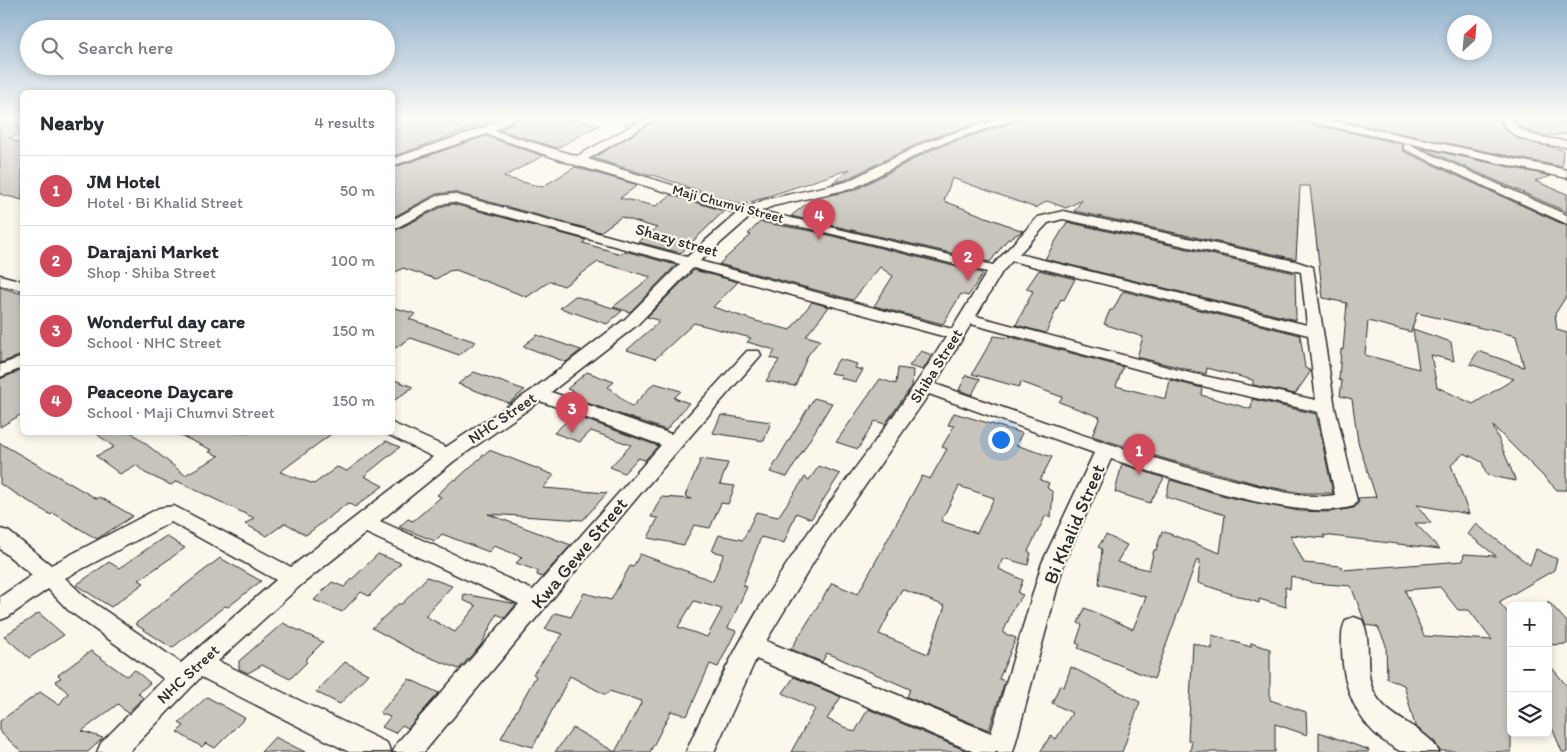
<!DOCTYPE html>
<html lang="en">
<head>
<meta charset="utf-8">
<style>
  :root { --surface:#fff; --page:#f2f2f3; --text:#2b2b33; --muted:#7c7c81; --line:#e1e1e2; --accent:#d1495b }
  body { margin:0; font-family:Itim,sans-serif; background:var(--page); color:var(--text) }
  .controls { position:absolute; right:15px; bottom:15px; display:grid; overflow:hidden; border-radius:8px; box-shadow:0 2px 8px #0003 }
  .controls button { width:45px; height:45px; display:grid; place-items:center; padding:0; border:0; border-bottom:1px solid var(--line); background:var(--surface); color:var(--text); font:25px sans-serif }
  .compass { position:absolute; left:1447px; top:15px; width:45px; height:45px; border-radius:50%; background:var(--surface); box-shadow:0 2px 8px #0003; rotate:26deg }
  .you { position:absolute; left:1000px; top:439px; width:18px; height:18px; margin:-12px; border:4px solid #fff; border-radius:50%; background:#1a73e8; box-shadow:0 0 0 8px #1a73e833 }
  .badge { display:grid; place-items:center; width:32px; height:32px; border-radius:50%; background:var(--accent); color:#fff; font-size:16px; font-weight:700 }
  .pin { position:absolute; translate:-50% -41px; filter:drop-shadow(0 1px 2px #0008) }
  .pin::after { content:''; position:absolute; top:26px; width:18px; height:15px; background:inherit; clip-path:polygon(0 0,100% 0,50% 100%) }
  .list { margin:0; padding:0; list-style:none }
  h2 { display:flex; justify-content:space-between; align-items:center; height:65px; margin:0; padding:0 20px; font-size:21px }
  h2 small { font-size:16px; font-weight:400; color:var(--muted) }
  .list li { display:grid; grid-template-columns:32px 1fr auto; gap:15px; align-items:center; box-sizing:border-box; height:70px; padding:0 20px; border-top:1px solid var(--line) }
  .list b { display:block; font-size:19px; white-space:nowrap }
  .list p { margin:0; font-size:16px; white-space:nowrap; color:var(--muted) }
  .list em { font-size:16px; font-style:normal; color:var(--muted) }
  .icon { flex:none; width:28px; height:28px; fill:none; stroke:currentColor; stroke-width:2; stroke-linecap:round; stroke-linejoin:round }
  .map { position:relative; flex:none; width:1567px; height:752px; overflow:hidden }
  .search { position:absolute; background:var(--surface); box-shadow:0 2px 8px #0003; left:20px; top:20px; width:375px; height:55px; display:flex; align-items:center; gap:12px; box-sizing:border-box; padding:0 18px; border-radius:28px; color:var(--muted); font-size:19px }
  .panel { position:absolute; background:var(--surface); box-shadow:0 2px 8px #0003; left:20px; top:90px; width:375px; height:345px; border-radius:8px }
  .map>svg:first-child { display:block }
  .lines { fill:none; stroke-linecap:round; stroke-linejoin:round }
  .stream { stroke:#7b7a75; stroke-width:4 }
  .building { fill:#c7c4bc; stroke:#2b2b2b; fill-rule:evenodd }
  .minor-casing { stroke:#2b2b2b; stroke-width:3 }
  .minor { fill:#fbf7ec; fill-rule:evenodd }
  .labels { text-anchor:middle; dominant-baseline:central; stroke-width:4.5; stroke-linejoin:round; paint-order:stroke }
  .far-street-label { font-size:14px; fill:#2b2b2b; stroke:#fbf7ec }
  .street-label { font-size:16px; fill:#2b2b2b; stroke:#fbf7ec }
  .near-street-label { font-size:19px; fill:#2b2b2b; stroke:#fbf7ec }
</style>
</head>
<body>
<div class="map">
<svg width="1567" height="752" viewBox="0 0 1567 752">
  <rect width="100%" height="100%" fill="#fbf7ec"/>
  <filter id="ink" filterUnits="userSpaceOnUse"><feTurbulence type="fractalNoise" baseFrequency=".02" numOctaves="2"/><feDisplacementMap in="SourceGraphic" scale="10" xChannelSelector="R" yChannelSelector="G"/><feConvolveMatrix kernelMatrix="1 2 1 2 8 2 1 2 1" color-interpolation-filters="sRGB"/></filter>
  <g filter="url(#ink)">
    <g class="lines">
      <g class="stream">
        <path d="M481,138L519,117"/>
        <path d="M417,157L443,151"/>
      </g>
    </g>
    <g class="building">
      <path d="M0,117H16L21,134L9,138L22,144V200L0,194Z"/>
      <path d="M392,117H451L452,123L470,117L475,121L482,117L494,120L392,157Z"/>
      <path d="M525,117H541L552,120L558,117L568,118L600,125L557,148L499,130Z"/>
      <path d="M621,117H645L626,127Z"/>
      <path d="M662,117H998L925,140L845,180L832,183L850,169L742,205L653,175L651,176L593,158Z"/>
      <path d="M1019,117H1295L1302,122L1402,144L1403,151L1567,226V295L1555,314L1557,330L1567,333V490H1557L1493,426L1516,481L1487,475L1482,462L1464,453L1451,465L1469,514L1417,505L1431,523H1415L1440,549L1323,535L1325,538L1290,535L1304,563L1341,566L1343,570L1463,561L1464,554L1496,556L1468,534L1476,524L1530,565L1536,549L1557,559L1554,570L1499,602L1511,617V752L1440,751L1435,742L1415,726L1404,685L1387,679L1386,645L1378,627L1366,625L1351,586L1313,583L1291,576L1290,589L1285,587L1286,607L1259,599V603L1198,583L1200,560L1197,559L1154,679L1078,648L1080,645L1076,643L1082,625L1078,623L1085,608L1133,629L1146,597L1099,584L1102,549L1098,547L1106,535L1127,545L1117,562L1149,570L1154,550H1156L1162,531L1220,553L1225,515L1166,497L1170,480L1232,498L1299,511L1329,512L1354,508L1359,502L1358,498L1376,497L1358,442L1352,399L1340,396L1342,381L1339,380L1341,349L1343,350L1347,303L1323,298L1310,186H1300L1296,259L1074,211L1082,200L1066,208L1047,201L1036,208L952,178L944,201L1023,231L1007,240L990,262L791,216L812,199L855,190L935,148L1017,121ZM1417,313L1516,336L1524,367L1478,351L1470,364L1514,379L1473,404L1437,387L1431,355L1454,361L1451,342L1413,329L1419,369L1365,355L1368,321L1411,332ZM1440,587L1458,610H1469L1492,640L1424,636L1405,590Z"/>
      <path d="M1322,117H1436L1449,119V117H1498L1503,127L1518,139L1563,150L1562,167Z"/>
      <path d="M1512,117H1554L1557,121L1567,123V134L1548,136L1535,134L1521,127Z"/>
      <path d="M486,136L543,156L503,177L542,187L575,167L638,185L620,198L656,206L671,195L724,211L681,253L638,242L657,228L621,217L600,232L453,192L436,194L392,218V168Z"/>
      <path d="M1422,148L1551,176L1535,181L1567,194V212Z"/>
      <path d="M453,204L586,240L583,243L621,254L625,251L676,265L630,312L613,307L651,277L598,262L564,286L550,281L527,297L456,270L449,271L436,279L403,268L392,274V232L446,205Z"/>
      <path d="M760,222L812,231L982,273V275L968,296L961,294L943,324L874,306L893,276L880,267L853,300L719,264L751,235L748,234Z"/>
      <path d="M1067,222L1295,273L1296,320L1045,259Z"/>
      <path d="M694,270L738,282L713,307L756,321L790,330L812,302L829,307L806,336L820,340L808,355L795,386L766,381L779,360L771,358L775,350L747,342L751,338L694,323L655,359L627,350L660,321L647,317Z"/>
      <path d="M1039,270L1075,279L1064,300L1061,299L1046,333L1016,325L1033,291L1026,289Z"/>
      <path d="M0,287L22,294V355L0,363Z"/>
      <path d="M1123,291L1300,335L1305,368L1311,371L1295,394L1253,385V380L1207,368L1206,374L1137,357L1143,337L1104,324L1110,310H1113Z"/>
      <path d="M575,296L622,311L607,324L560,308Z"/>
      <path d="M392,307L416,314L409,319L476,342L459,355L411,338L392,350Z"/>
      <path d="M537,335L581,350L566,362L523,346Z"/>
      <path d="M994,336L1010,338L1011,337L1123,367L1116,386L1166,399L1170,380L1202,388L1201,395L1251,409L1252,399L1316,414L1333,493H1301L1265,486L1165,459L1092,436L1100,417L1059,402L1062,397L1021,382L1019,387L972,374Z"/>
      <path d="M921,351L932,355L923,370L909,366Z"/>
      <path d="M839,359L857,364L855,368L863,370L856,382L840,378L842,375L830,373Z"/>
      <path d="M898,368L913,370L912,386L885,424L875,421L858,449L836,442L880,379L896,384Z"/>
      <path d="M22,370V414L0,427V379Z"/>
      <path d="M474,372L525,390L509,403L458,384Z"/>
      <path d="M587,372L614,382L608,387L632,407L654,383L681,391L674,398L689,403L666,430L570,397L575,392L567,389Z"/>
      <path d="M966,375L980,379L972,395L959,390Z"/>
      <path d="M392,379L413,387L392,402Z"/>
      <path d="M814,398L832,403L787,477L770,472Z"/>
      <path d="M954,413L1022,433L1016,445L1052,457L1040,480L1049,483L1047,488L1053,492L1051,517L1046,515L1028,551L1031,553L1028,565L1003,558L999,569L1023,580L1018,593L1023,595L1013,609L1003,633L1016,638L999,679L1005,681L989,730L907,697L910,689L827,653L822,662L791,649L832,583L858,594L922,476L930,479L947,449L942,447L954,426L948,425ZM959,486L994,498L977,533L941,521ZM902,589L945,606L928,654L879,634Z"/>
      <path d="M573,415L658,446L645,460L638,458L624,473L610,467L631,445L591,431L580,442L554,433Z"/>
      <path d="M721,415L771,422L764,441L713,433Z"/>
      <path d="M94,432H131L185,475L219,456L209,452L212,450L173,432H334L280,472L314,484L337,467L347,471L386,441L400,447L364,476L383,486L355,507L348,503L306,535L285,523L267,536L245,524L254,518L177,481L171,485L145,473L136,465L120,474L96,456L114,447Z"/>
      <path d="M0,443L97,499L100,497L133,516L97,539L53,513L51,515L0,484Z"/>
      <path d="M489,450L554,475L543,488L607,493L583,520L488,514L571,545L542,577L537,575L538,571L516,563L522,557L494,546L489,552L442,534L435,541L399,527L408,519L413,521L441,497L437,495L454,479L456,480Z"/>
      <path d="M701,459L728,463L720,484L735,486L728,504L721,503L710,528L694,525L684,545L648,538L658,518L651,517L661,497L692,499L685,496Z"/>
      <path d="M1122,464L1164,478L1150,503L1115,492Z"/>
      <path d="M819,466L840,474L811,519L796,513L784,543L761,537L743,585L747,587L728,628L736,631L718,667L710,664L687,716L671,711L650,752H555L573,728L615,752L642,701L609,691L606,695L570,676L533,747L501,738L536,676L533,674L563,634L545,629L555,613L571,617L584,593L611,600L630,566L633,567L640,554L713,581L724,554L712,551L719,535L743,540L756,512L778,517L805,477L809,480ZM694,601L722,609L707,637L678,627Z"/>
      <path d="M166,536L185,548L139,580L144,583L111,607L76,585L109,562L119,568Z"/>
      <path d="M378,554L401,563L369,596L361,592L342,612L314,600L332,582L344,587Z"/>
      <path d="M220,558L261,581L228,607L225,606L172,648L135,624Z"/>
      <path d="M427,577L452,586L425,616L455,632L476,606L463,600L464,594L516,604L505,618L497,614L481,645L459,669L416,652L372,628L398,604H402Z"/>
      <path d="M1548,601L1567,622V644L1548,645Z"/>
      <path d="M39,613L64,635L29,658L4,636Z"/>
      <path d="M283,623L323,642L305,660L307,662L290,679L262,665L248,673L239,669V661Z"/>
      <path d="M1212,635L1251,647V643L1270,649V700L1306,712L1307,735L1275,724V752H1190L1192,741L1188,740L1193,643L1212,649Z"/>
      <path d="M91,651L126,676L135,670L150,683L138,693L143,698L127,713L118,704L82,731L103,738L88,752H22L0,732V721L40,692L59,705L68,693L55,681L61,678L58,675Z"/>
      <path d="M345,662L368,674L340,704L316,692Z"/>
      <path d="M1548,663L1567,686V752H1562L1548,718Z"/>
      <path d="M1071,667L1140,702L1122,752H1040L1051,735L1056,739L1072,713L1052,703L1060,685L1064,687Z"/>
      <path d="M794,677L841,697L827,719L855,732L868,709L969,752H791L815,709L783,693Z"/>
      <path d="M409,679L439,693L408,728L402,725L395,733L382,727L390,717L380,713Z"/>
      <path d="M207,697L245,718L215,748L206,743L202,747L177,732L184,726L179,723Z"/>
      <path d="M1319,732L1369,750L1368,752H1319Z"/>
      <path d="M275,737L305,752H261Z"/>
    </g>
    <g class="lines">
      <g class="minor-casing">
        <g id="minor">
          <path d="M503,117H515L495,131L577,156L648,117H660L588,159L746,208L764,200L846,182L926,142L1003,117H1017L1016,119L934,146L854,188L773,206L761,211L993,265L1038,217L1063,211L1295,261L1313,267L1335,408L1357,501L1354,506C1295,524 1171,477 1111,459L1064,563L1013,752H974L756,659L714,752H686C720,674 761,599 810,530C856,466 905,404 946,337L693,268L637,325L551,392L671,434L747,351H759L761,355L640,494L424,752H393L397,743L519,604L366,533L301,585L218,661L387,743L391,752H349L201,677L129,752H97L101,743L164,679L68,610L48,589L8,617L0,620V597L32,575L0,549V529L8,531L51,565L159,508L174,506L291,567L433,457L385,433L392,432V423L446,447L532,390L625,319L680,264L453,202L445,203L392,230V220L437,196L453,194L687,257L737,213L572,164L486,134L392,166V159L485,127ZM750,217L812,229L987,272L952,329L700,261ZM1063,219L1301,272L1307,325L1019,254L1048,223ZM1012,261L1308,335L1316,400L1190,373L976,316L1002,272ZM971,324L1189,383L1318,412L1335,495C1306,500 1271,489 1242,482C1138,457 1037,419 935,384ZM929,394L1094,453L1042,563L991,733L766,641L825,543ZM540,401L661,445L533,590L380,521L454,461ZM171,522L276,580L181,663L84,596L65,578Z"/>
          <path d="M1297,117H1315L1567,170V178L1302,120Z"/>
          <path d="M1500,117H1510C1519,137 1547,138 1567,141V147C1543,144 1509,143 1500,117Z"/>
          <path d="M1556,117H1567V121L1557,119Z"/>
          <path d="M1408,144L1567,215V224L1404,149V145Z"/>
          <path d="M0,275L22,281V290L0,285Z"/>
          <path d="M22,357V368L0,377V365Z"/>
          <path d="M1354,617L1362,620C1373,641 1363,670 1374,692C1387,720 1428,727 1439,752C1428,752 1410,752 1400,751C1360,731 1343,692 1342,650C1342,639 1341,629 1346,620Z"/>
        </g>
      </g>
      <use href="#minor" class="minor"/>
    </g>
  </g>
  <linearGradient id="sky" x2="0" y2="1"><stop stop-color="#92b2ce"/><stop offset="0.53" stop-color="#fdfbf6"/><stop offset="1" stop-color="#fdfbf6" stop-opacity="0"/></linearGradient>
  <rect width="1567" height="222" fill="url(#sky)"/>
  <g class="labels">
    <g class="far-street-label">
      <text transform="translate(728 204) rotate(15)">Maji Chumvi Street</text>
    </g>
    <g class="street-label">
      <text transform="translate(677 240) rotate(16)">Shazy street</text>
      <text transform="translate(936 366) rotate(-58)">Shiba Street</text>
      <text transform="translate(502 418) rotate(-34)">NHC Street</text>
      <text transform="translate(188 674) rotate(-43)">NHC Street</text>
    </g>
    <g class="near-street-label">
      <text transform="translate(1074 524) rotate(-67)">Bi Khalid Street</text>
      <text transform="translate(579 553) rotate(-50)">Kwa Gewe Street</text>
    </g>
  </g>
</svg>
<div class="controls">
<button>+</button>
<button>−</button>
<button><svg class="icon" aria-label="layers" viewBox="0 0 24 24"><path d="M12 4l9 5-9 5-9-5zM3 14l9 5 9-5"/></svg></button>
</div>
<svg class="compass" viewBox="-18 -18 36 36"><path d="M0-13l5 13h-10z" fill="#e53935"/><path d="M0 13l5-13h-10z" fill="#7c7c81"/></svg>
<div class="you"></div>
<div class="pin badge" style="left:1139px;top:475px">1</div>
<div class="pin badge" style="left:968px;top:281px">2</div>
<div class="pin badge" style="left:572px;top:433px">3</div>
<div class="pin badge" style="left:819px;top:240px">4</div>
<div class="search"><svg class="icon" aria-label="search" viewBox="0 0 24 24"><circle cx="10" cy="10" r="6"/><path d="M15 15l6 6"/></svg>Search here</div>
<section class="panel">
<h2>Nearby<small>4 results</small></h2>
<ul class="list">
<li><span class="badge">1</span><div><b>JM Hotel</b><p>Hotel · Bi Khalid Street</p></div><em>50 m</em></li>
<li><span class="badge">2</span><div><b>Darajani Market</b><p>Shop · Shiba Street</p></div><em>100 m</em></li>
<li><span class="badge">3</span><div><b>Wonderful day care</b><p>School · NHC Street</p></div><em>150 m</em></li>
<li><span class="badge">4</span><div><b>Peaceone Daycare</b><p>School · Maji Chumvi Street</p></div><em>150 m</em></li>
</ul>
</section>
</div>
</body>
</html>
